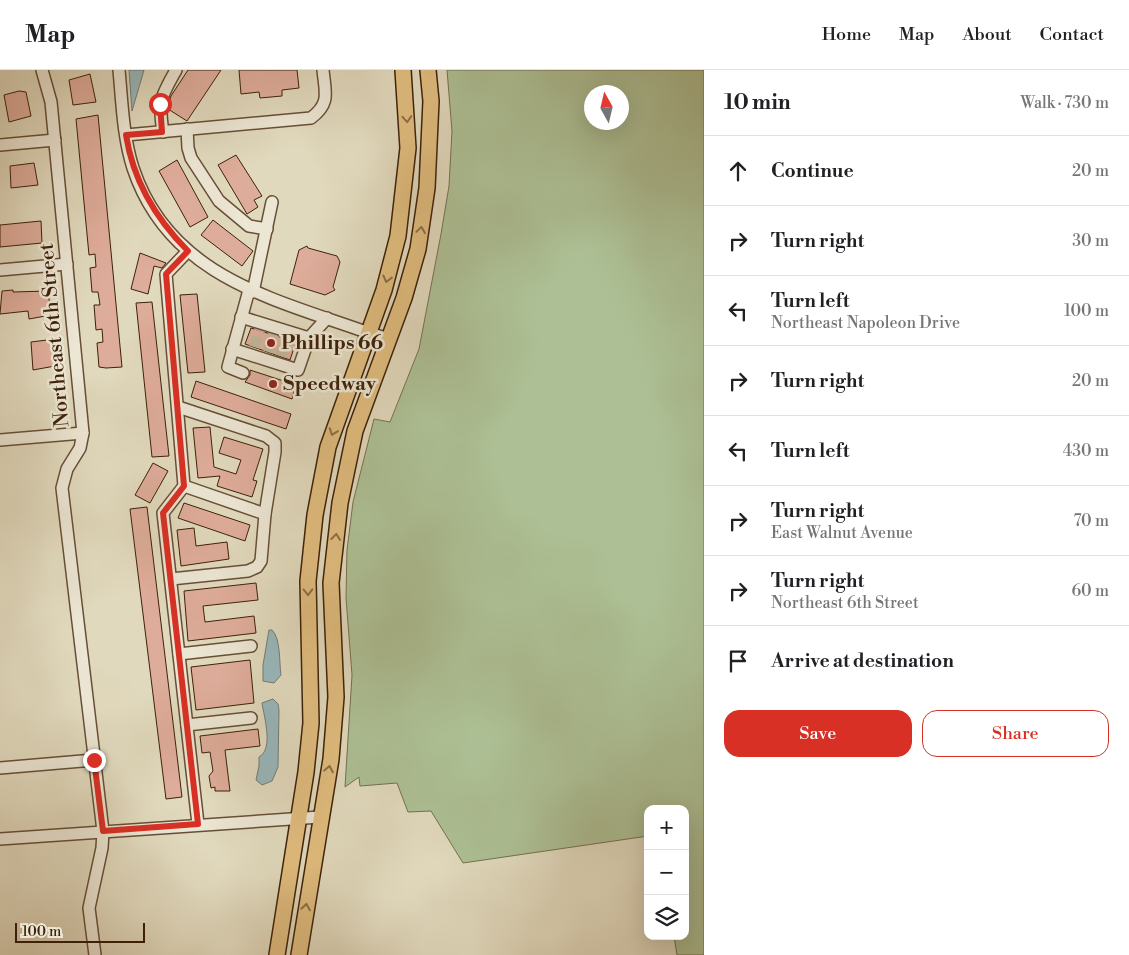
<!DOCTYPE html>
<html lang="en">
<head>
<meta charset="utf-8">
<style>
  :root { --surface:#fff; --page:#f2f2f2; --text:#202124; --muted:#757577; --line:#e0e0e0; --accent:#d93025 }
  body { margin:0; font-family:"Libre Bodoni",serif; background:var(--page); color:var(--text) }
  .controls { position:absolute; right:15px; bottom:15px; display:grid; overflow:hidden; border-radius:10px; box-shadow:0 5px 20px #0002 }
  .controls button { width:45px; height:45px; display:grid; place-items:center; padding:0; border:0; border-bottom:1px solid var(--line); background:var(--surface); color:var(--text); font:25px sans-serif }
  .compass { position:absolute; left:584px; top:15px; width:45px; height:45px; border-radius:50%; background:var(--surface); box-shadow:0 5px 20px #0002; rotate:352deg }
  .scale { position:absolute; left:15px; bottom:12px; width:130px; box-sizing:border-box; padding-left:5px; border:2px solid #3d2109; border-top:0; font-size:14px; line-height:18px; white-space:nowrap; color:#3d2109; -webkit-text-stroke:4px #ece6d4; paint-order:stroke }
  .stop { position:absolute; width:15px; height:15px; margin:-11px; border:4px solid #d93025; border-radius:50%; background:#fff }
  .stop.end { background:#d93025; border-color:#fff; box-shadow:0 1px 5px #0008 }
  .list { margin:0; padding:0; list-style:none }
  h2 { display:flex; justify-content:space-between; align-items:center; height:65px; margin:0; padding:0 20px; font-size:21px }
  h2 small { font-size:16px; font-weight:400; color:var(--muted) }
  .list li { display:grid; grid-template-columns:32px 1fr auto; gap:15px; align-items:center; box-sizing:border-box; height:70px; padding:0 20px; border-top:1px solid var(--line) }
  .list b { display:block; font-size:19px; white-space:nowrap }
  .list p { margin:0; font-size:16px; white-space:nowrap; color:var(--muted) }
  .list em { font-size:16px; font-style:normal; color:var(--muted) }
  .actions { display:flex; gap:10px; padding:15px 20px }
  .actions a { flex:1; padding:11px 0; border:1px solid var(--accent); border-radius:15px; text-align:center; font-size:18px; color:var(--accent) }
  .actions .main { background:var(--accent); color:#fff }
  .icon { flex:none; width:28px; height:28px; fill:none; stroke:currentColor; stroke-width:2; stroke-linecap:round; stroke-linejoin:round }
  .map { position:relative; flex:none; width:704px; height:885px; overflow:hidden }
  header { display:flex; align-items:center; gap:30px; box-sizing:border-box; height:70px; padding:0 25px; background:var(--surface); border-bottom:1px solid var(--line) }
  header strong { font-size:24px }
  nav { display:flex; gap:28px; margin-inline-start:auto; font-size:18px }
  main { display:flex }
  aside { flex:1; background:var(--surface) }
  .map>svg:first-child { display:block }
  .green { fill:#adc095; stroke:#75704f; fill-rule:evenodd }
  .water { fill:#98b7bb; stroke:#747b74 }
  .building { fill:#deac9a; stroke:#3d2109 }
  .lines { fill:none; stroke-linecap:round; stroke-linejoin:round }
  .minor-tunnel { stroke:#c0b499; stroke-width:11; stroke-dasharray:11 5.5; stroke-linecap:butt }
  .minor-casing { stroke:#664f36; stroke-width:14 }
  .major-casing { stroke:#3d2109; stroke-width:18 }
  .minor { stroke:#ece6d4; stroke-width:11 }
  .major { stroke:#e0bc7e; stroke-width:15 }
  .oneway { stroke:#8e6e44 }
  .route { stroke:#d93025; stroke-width:6 }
  .poi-dot { fill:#8f2418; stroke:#ece6d4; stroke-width:2 }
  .labels { text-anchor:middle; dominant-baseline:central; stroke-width:5; stroke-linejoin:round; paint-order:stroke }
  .street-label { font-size:20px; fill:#3d2109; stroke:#ece6d4 }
  .poi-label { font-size:20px; font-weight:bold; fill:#3d2109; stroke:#ece6d4; text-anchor:start }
</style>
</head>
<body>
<header>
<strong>Map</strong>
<nav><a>Home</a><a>Map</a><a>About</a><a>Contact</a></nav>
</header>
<main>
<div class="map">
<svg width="704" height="885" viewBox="0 0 704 885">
  <rect width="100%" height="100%" fill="#e1d9bd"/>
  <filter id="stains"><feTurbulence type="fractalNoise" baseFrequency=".004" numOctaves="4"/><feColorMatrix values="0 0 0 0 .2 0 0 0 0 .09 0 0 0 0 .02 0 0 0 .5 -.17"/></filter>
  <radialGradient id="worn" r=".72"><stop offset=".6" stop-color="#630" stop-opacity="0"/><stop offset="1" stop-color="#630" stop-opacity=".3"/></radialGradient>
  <path class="green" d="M447,0H704V885H677L674,866H685V739H648V766L463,793L431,741L408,742L397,713L360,716L359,707L345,717L352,605L346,528L347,480L353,432L374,349L390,352L419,279L441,164L449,116L452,61ZM592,22H622V52H592Z"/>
  <g class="water">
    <path d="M129,0H144L132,41Z"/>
    <path d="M269,560H272C281,569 279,592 281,605L274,613L263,611V595Z"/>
    <path d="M273,629L278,634L279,640L278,697L272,711L262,715L256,710L259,696V687C274,679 264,647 262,633Z"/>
  </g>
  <g class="building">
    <path d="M188,0H221L187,51L168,39V36L171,26Z"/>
    <path d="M239,0H297L299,18L282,20V26L260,28L259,22L241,24Z"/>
    <path d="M90,4L96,32L73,35L69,10Z"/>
    <path d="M19,21L26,22L31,46L9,52L4,25Z"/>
    <path d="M98,45L122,297L106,298L99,297L97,273L103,272L102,259L96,260L94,235H100L98,222H92L90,198L96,197L95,184L89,185L76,49Z"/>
    <path d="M236,85L262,126L254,130L258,137L247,144L218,95Z"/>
    <path d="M177,90L208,147L190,157L159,101Z"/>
    <path d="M34,93L38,115L11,118L10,96Z"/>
    <path d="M213,150L253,181L242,196L201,165Z"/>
    <path d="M41,151L42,173L0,177V155Z"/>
    <path d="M307,176L308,178L337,186L340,192L333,217L335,220L325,225L290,214L299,180Z"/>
    <path d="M140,183L166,193L162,198L154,196L148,224L131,219Z"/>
    <path d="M13,220V222L48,221L51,245L29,249L28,241L0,244L2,221Z"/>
    <path d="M197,224L205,302L188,303L180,225Z"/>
    <path d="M152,232L169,386L152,387L136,233Z"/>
    <path d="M251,258L296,272L290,290L245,274Z"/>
    <path d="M47,270L53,271L55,296L33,300L31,272Z"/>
    <path d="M250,300L296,315L292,329L245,312L250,305Z"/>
    <path d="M196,311L291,344L286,359L191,327Z"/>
    <path d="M210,357L214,397L236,404L241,390L219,383L224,367L263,379L253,410L257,411L252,427L217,416L220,406L198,408L193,358Z"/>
    <path d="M153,393L168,401L150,433L135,425Z"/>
    <path d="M184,433L250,455L245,471L178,448Z"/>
    <path d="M147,437L182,727L166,729L130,439Z"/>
    <path d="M194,458L196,476L227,472L229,489L181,496L177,460Z"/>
    <path d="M256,513L258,530L203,536L205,552L254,546L256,563L188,571L184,521Z"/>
    <path d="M250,590L254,633L196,640L191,597Z"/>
    <path d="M258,659L260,676L225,680L230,721H215V717L211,718L209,706L213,701L210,682L202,683L200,666Z"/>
  </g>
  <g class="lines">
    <g class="minor-tunnel">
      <path d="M254,277L260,259"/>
      <path d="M268,282L274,263"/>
      <path d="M280,286L286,267"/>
    </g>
    <g class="minor-casing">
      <g id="minor">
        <path d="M42,0L51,32L83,363L80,378L67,399L62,418L103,761L102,778L89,838L95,885"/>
        <path d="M119,0C122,32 123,67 133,98C169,207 274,229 369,263L389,269"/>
        <path d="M187,59L188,78L191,88L219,131L249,156L267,159"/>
        <path d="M163,62C158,31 161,26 176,0"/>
        <path d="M126,65L311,48C331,33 325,22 323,0"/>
        <path d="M0,75L55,70"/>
        <path d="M188,181L166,204L184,416L163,443L198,754"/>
        <path d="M0,200L67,194"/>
        <path d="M253,222L272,132"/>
        <path d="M241,247L309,268"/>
        <path d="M232,279L298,300L309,268L327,248"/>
        <path d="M243,303L228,297L249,220"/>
        <path d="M0,370L83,363"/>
        <path d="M184,416L265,444"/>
        <path d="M171,509L248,501L257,497L261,491L265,444L275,382V373L266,366L178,337"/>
        <path d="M179,584L251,576"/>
        <path d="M187,655L251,648"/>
        <path d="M0,698L94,690"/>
        <path d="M0,769L320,747"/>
      </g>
    </g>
    <g class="major-casing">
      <g id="major">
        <path d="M277,885L306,702L311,653L308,511L315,445L328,377L384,220L398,166L408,78L403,0"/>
        <path d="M299,885L331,689L336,627L331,513L340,433L355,361L404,228L418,179L427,118L431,31L428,0"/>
      </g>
    </g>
    <use href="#minor" class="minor"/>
    <use href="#major" class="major"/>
  </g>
  <defs><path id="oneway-chevron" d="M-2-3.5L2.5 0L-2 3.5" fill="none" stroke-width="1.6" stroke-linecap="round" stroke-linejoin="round" transform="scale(1.25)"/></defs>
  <g class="oneway">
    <use href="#oneway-chevron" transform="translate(407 49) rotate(86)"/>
    <use href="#oneway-chevron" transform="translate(421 160) rotate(-82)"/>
    <use href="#oneway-chevron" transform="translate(387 209) rotate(104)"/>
    <use href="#oneway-chevron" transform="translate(333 362) rotate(110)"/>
    <use href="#oneway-chevron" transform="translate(336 467) rotate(-83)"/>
    <use href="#oneway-chevron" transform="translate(308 522) rotate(89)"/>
    <use href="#oneway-chevron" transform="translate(329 699) rotate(-79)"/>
    <use href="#oneway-chevron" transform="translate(306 837) rotate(-81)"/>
  </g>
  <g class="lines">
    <path class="route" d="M94,690L103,761L198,754L163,443L184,416L166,204L188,181C156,149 133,110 126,65L162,62L160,34"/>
  </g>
  <g class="poi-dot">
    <circle cx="271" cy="273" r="5"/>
    <circle cx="273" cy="314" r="5"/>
  </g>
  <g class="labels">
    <g class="street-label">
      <text transform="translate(55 265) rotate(-95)">Northeast 6th Street</text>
    </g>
    <g class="poi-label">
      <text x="281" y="273">Phillips 66</text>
      <text x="283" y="314">Speedway</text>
    </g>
  </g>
  <rect width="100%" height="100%" filter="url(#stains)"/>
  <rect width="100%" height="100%" fill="url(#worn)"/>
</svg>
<div class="controls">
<button>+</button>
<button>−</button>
<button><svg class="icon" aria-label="layers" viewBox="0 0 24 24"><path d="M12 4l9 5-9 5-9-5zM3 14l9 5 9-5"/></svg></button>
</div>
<svg class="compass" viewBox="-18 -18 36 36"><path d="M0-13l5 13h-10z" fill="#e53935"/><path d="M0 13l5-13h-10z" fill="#757577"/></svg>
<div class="scale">100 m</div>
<div class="stop" style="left:160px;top:34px"></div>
<div class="stop end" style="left:94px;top:690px"></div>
</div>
<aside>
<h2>10 min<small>Walk · 730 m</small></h2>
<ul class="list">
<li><svg class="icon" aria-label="ahead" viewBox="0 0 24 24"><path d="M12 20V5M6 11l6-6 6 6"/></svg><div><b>Continue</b></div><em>20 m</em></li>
<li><svg class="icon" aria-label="right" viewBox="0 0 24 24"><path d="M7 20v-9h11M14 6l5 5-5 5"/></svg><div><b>Turn right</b></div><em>30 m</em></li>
<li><svg class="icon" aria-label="left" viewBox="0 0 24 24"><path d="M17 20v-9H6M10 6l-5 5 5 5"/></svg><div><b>Turn left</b><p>Northeast Napoleon Drive</p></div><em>100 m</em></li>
<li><svg class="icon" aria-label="right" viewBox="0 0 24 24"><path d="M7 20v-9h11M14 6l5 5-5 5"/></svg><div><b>Turn right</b></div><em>20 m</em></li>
<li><svg class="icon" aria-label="left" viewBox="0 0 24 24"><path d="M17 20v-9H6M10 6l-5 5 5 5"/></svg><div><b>Turn left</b></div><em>430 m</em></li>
<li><svg class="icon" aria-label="right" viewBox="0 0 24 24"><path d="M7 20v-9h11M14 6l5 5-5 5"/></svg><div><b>Turn right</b><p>East Walnut Avenue</p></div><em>70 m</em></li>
<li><svg class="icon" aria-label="right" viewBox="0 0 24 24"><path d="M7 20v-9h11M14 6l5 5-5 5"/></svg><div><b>Turn right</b><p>Northeast 6th Street</p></div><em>60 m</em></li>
<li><svg class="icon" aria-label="arrive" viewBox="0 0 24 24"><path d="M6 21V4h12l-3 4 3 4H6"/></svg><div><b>Arrive at destination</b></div></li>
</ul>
<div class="actions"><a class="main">Save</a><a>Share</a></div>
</aside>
</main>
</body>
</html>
